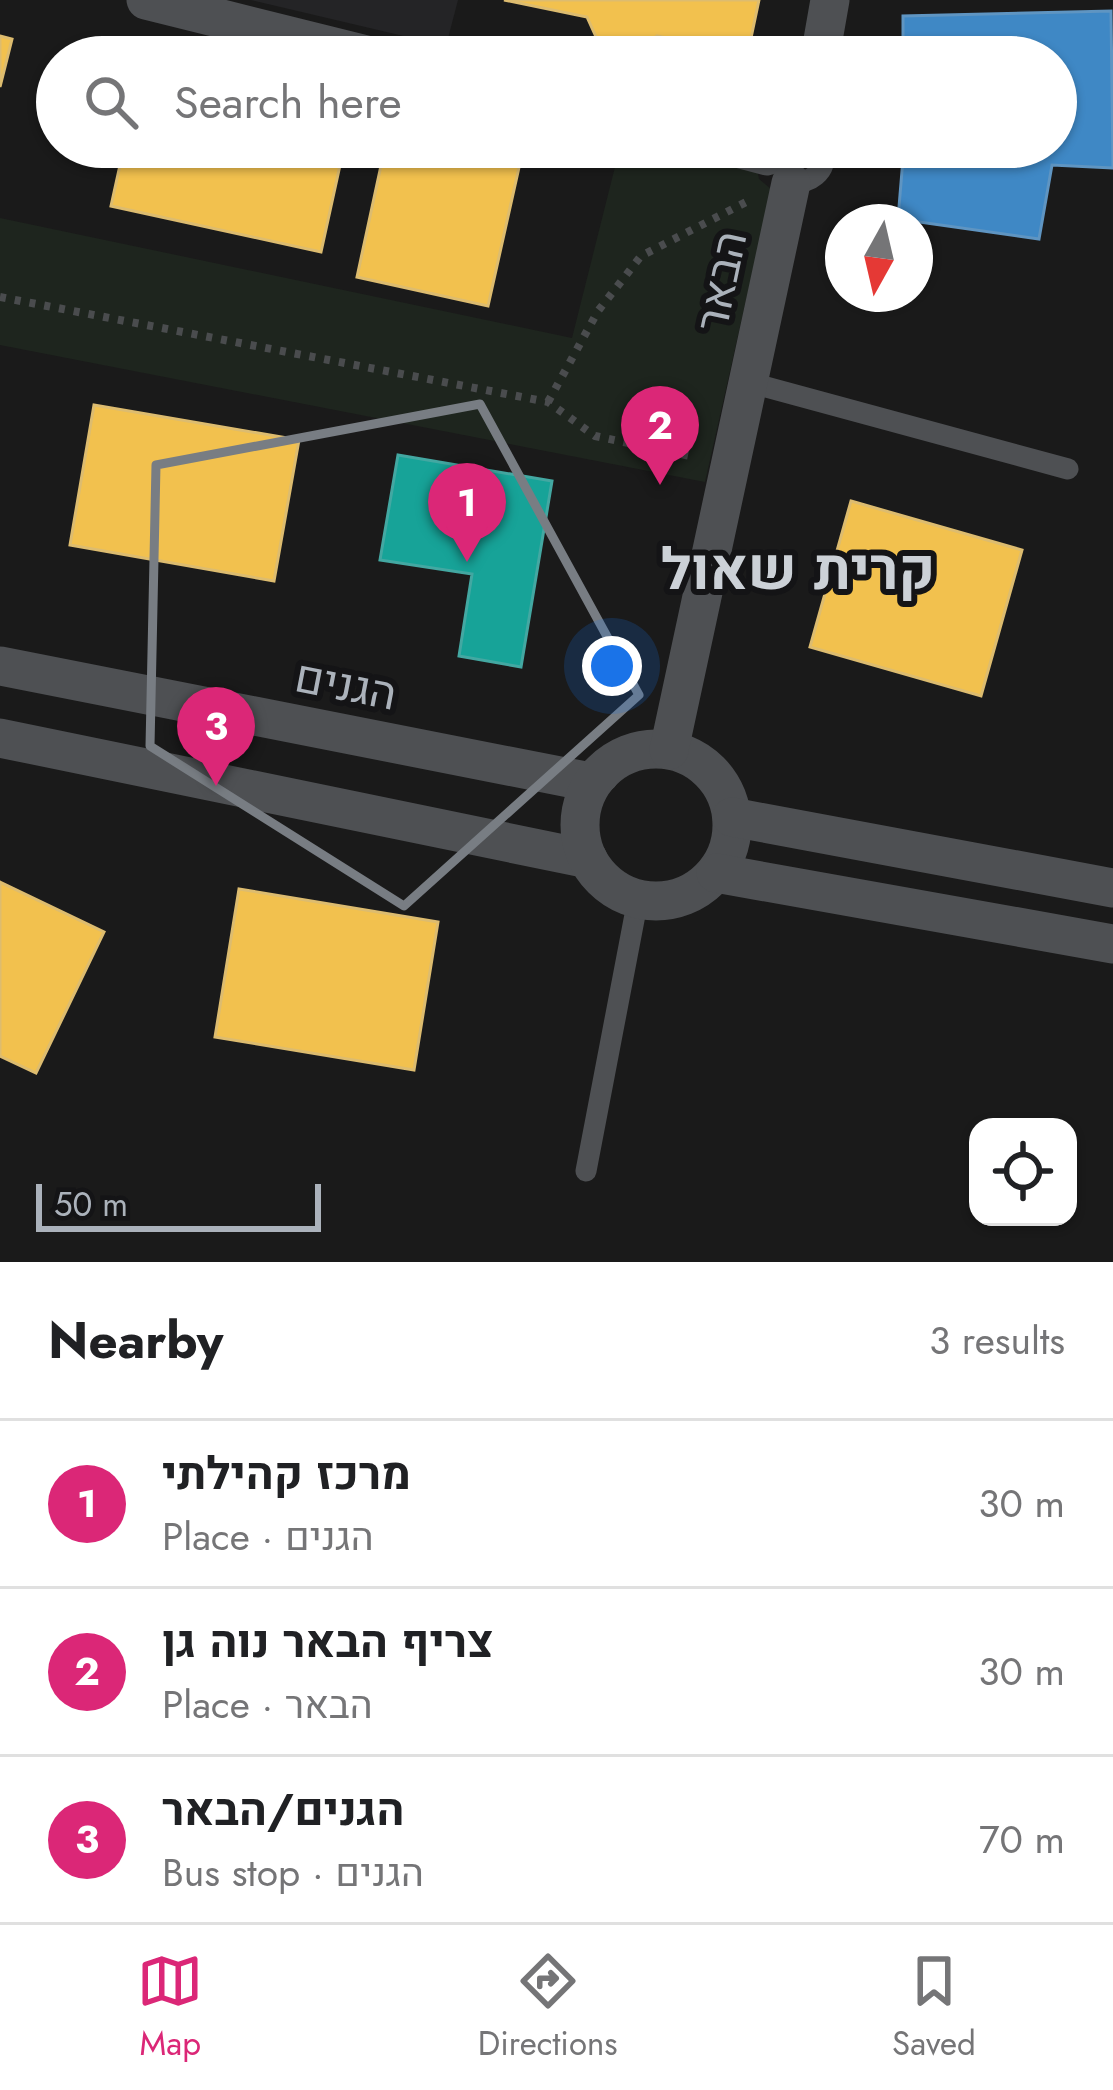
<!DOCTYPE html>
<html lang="en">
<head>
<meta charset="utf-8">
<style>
  :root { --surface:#fff; --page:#f6f6f6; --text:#202124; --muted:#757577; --line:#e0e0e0; --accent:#db2777 }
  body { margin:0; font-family:Jost,Heebo,sans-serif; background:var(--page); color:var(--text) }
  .controls { position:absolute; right:36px; bottom:36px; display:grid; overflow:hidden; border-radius:24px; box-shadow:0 3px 9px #0004 }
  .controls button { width:108px; height:108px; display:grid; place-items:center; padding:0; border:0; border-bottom:3px solid var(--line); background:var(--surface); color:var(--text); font:60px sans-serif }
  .compass { position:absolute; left:825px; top:204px; width:108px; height:108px; border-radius:50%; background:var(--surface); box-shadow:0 3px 9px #0004; rotate:188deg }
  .scale { position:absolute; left:36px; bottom:30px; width:285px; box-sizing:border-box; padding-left:12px; border:6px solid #abb2bb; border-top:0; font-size:33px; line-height:42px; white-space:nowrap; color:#abb2bb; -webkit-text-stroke:9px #141416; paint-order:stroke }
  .you { position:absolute; left:612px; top:666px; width:42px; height:42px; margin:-30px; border:9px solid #fff; border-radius:50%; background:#1a73e8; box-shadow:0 0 0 18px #1a73e833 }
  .badge { display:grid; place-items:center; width:78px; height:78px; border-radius:50%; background:var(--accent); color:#fff; font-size:39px; font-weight:700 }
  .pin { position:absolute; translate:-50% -99px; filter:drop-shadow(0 3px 6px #0008) }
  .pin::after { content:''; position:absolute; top:63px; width:42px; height:36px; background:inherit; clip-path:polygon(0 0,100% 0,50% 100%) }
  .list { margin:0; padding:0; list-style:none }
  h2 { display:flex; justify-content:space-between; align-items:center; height:156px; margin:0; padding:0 48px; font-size:51px }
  h2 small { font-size:39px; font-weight:400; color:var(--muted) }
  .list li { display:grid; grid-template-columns:78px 1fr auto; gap:36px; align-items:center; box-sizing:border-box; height:168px; padding:0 48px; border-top:3px solid var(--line) }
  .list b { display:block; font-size:45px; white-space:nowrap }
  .list p { margin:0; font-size:39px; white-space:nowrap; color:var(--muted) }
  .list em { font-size:39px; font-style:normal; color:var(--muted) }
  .icon { flex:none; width:66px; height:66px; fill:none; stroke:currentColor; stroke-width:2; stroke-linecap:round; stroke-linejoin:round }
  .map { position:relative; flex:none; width:1113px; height:1262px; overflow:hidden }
  .search { position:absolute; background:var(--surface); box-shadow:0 3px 9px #0004; left:36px; right:36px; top:36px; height:132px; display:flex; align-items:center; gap:30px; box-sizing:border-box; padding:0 42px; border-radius:66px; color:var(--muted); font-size:45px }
  .sheet { height:660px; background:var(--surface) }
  nav { display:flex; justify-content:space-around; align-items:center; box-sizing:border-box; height:168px; border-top:3px solid var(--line); background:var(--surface); font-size:33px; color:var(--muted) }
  nav a { display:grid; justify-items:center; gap:6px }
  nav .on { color:var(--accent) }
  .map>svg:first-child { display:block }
  .built { fill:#242426 }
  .green { fill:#1e251e }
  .homes { fill:#f2c14e; stroke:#ddbc6f; stroke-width:3 }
  .schools { fill:#3f88c5; stroke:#5f95c2; stroke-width:3 }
  .public { fill:#17a398; stroke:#43a8a2; stroke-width:3 }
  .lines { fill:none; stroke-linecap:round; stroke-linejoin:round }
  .path { stroke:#4a4c4e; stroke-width:8; stroke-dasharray:6 9; stroke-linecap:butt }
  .lane { stroke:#4e5053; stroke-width:21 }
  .street { stroke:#4e5053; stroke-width:39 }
  .marked { fill:none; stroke:#787d83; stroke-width:9; stroke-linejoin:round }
  .labels { text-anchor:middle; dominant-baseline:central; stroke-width:12; stroke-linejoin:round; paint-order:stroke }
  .street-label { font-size:45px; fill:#abb2bb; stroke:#141416 }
  .district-label { font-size:57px; font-weight:bold; fill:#ccd1d7; stroke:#141416 }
</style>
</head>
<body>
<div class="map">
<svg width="1113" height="1262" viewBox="0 0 1113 1262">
  <rect width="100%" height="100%" fill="#1a1a1a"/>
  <path class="built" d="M251,0H458L446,46Z"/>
  <path class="green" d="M620,147H681L756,165L759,179L771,189L705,482L0,345V218L572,338Z"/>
  <g class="homes">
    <path d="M759,0L747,57L657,36L641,49L597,39L587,17L504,0Z"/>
    <path d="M0,36L12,39L0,87Z"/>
    <path d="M124,147H344L321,252L111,206Z"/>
    <path d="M385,147H446L520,163L488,306L357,277Z"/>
    <path d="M94,405L299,440L274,581L70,545Z"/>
    <path d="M851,501L1022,550L981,696L810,647Z"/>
    <path d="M0,882L104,932L36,1073L0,1056Z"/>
    <path d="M239,889L438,922L414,1070L215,1037Z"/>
  </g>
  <path class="schools" d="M1111,11L1113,168L1052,165L1039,239L898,219L904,147H1056V57H903V16Z"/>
  <path class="public" d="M398,455L552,481L521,667L459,656L472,574L380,560Z"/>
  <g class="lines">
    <g class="path">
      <path d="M0,297L548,402L595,436L695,457"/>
      <path d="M548,402L598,311L641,256L752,199"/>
    </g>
    <g class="lane">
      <path d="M786,182C810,185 828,173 824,147"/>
      <path d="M748,382L1068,469"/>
      <path d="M586,1171L638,899"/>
    </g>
    <g class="street">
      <path d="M146,0L374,57"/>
      <path d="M820,57L830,0"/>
      <path d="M733,147L767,156"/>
      <path d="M0,666L590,782L600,774"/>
      <path d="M0,738L588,859"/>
      <circle cx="656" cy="825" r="76"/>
      <path d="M669,750L791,183"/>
      <path d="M732,817L1113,888"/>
      <path d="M716,873L1113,944"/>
    </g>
  </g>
  <path class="marked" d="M480,404L639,695L404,906L150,746L156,465Z"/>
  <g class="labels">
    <g class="street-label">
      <text transform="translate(721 281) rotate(-78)">הבאר</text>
      <text transform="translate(346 685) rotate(11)">הגנים</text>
    </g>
    <g class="district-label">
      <text x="798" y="569">קרית שאול</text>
    </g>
  </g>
</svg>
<div class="controls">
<button><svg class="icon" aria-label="locate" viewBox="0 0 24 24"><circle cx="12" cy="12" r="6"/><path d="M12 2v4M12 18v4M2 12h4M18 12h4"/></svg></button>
</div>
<svg class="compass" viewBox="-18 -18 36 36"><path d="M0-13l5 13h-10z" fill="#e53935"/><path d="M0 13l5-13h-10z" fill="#757577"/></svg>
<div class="scale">50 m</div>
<div class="you"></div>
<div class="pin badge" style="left:467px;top:562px">1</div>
<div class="pin badge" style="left:660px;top:485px">2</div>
<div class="pin badge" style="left:216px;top:786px">3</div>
<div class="search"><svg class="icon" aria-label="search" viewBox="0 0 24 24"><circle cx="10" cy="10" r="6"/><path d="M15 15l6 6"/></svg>Search here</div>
</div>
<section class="sheet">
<h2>Nearby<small>3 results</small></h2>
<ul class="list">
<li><span class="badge">1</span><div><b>מרכז קהילתי</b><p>Place · הגנים</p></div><em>30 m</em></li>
<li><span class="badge">2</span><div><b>צריף הבאר נוה גן</b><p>Place · הבאר</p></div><em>30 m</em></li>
<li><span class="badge">3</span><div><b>הגנים/הבאר</b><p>Bus stop · הגנים</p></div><em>70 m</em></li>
</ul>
</section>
<nav>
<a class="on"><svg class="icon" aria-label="map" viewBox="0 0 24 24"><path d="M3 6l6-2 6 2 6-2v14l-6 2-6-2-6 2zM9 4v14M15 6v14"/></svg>Map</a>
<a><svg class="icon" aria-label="directions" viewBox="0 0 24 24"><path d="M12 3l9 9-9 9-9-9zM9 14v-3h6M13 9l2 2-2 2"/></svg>Directions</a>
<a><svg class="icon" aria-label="saved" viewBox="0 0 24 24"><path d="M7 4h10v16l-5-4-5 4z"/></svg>Saved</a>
</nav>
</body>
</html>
